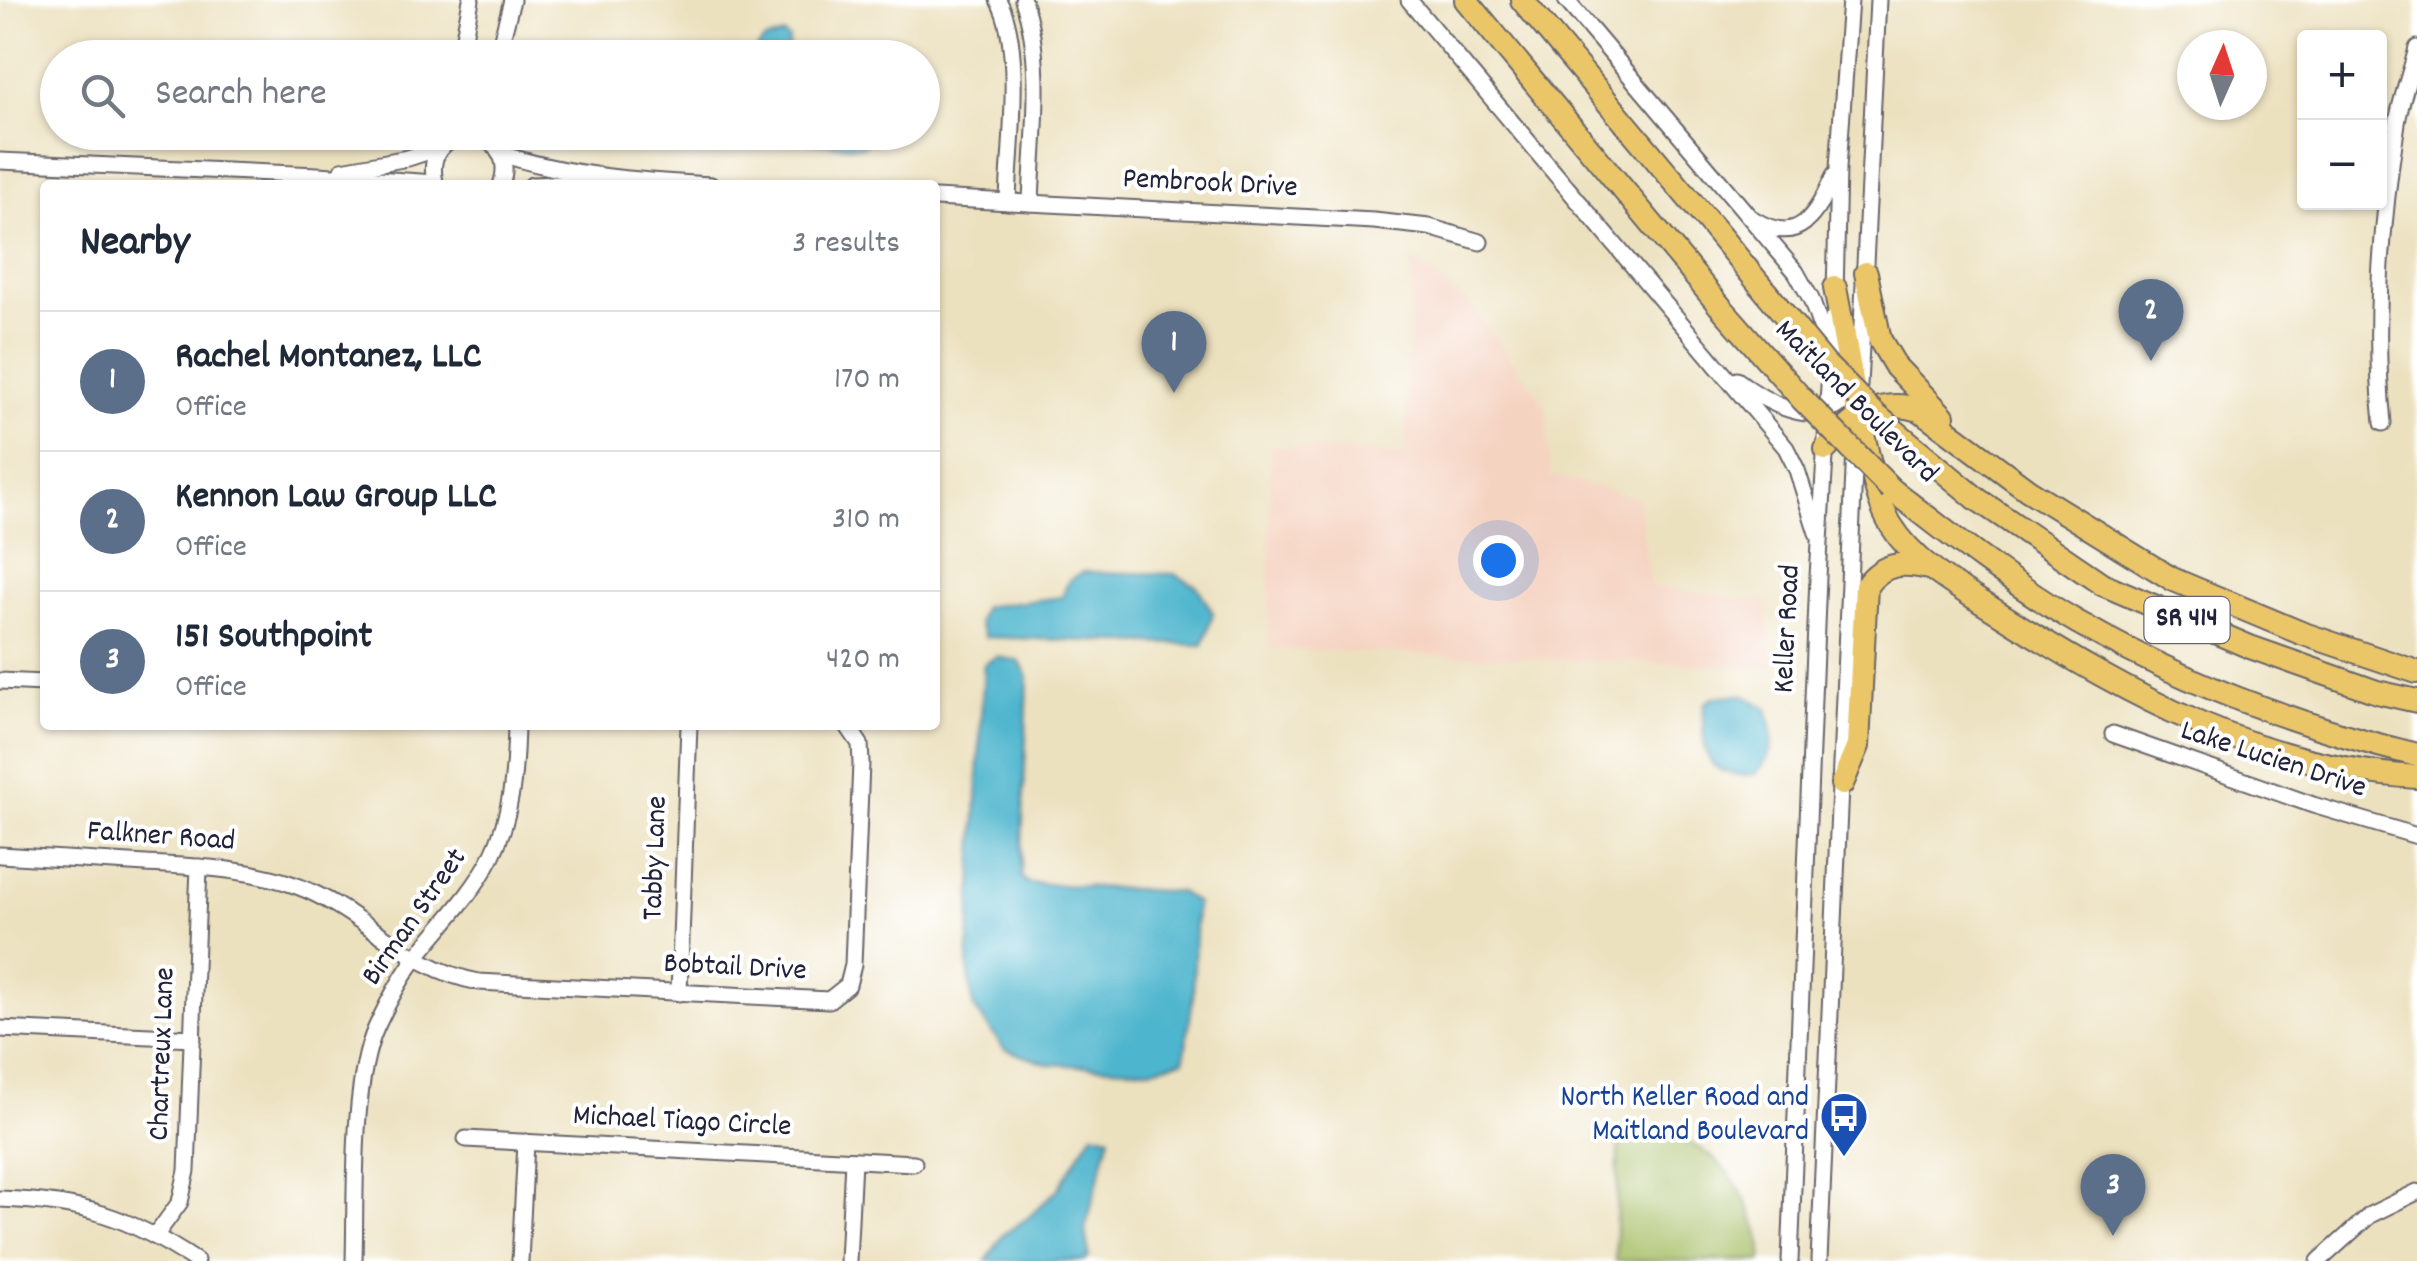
<!DOCTYPE html>
<html lang="en">
<head>
<meta charset="utf-8">
<style>
  :root { --surface:#fff; --page:#f2f2f3; --text:#1f2937; --muted:#747a83; --line:#e0e1e3; --accent:#0b8043 }
  body { margin:0; font-family:Dekko,sans-serif; background:var(--page); color:var(--text) }
  .controls { position:absolute; right:30px; top:30px; display:grid; overflow:hidden; border-radius:10px; box-shadow:0 2px 8px #0004 }
  .controls button { width:90px; height:90px; display:grid; place-items:center; padding:0; border:0; border-bottom:2px solid var(--line); background:var(--surface); color:var(--text); font:50px sans-serif }
  .compass { position:absolute; left:2177px; top:30px; width:90px; height:90px; border-radius:50%; background:var(--surface); box-shadow:0 2px 8px #0004; rotate:3deg }
  .you { position:absolute; left:1498px; top:560px; width:35px; height:35px; margin:-25px; border:8px solid #fff; border-radius:50%; background:#1a73e8; box-shadow:0 0 0 15px #1a73e833 }
  .badge { display:grid; place-items:center; width:65px; height:65px; border-radius:50%; background:var(--accent); color:#fff; font-size:32px; font-weight:700 }
  .pin { position:absolute; translate:-50% -82px; filter:drop-shadow(0 2px 5px #0008) }
  .pin::after { content:''; position:absolute; top:52px; width:35px; height:30px; background:inherit; clip-path:polygon(0 0,100% 0,50% 100%) }
  .list { margin:0; padding:0; list-style:none }
  h2 { display:flex; justify-content:space-between; align-items:center; height:130px; margin:0; padding:0 40px; font-size:42px }
  h2 small { font-size:32px; font-weight:400; color:var(--muted) }
  .list li { display:grid; grid-template-columns:65px 1fr auto; gap:30px; align-items:center; box-sizing:border-box; height:140px; padding:0 40px; border-top:2px solid var(--line) }
  .list b { display:block; font-size:38px; white-space:nowrap }
  .list p { margin:0; font-size:32px; white-space:nowrap; color:var(--muted) }
  .list em { font-size:32px; font-style:normal; color:var(--muted) }
  .icon { flex:none; width:55px; height:55px; fill:none; stroke:currentColor; stroke-width:2; stroke-linecap:round; stroke-linejoin:round }
  .map { position:relative; flex:none; width:2417px; height:1261px; overflow:hidden }
  .search { position:absolute; background:var(--surface); box-shadow:0 2px 8px #0004; left:40px; top:40px; width:900px; height:110px; display:flex; align-items:center; gap:25px; box-sizing:border-box; padding:0 35px; border-radius:55px; color:var(--muted); font-size:38px }
  .panel { position:absolute; background:var(--surface); box-shadow:0 2px 8px #0004; left:40px; top:180px; width:900px; height:550px; border-radius:10px }
  .map>svg:first-child { display:block }
  .built { fill:#f5d3c1 }
  .green { fill:#a5bd63; stroke:#64704f; stroke-width:2.5 }
  .water { fill:#4eb5cd; stroke:#386c84; stroke-width:2.5 }
  .lines { fill:none; stroke-linecap:round; stroke-linejoin:round }
  .minor-casing { stroke:#696569; stroke-width:19 }
  .highway-casing { stroke:#696569; stroke-width:26 }
  .minor { stroke:#fff; stroke-width:15 }
  .highway { stroke:#ebc669; stroke-width:22 }
  .highway-bridge-casing { stroke:#696569; stroke-width:26; stroke-linecap:butt }
  .highway-bridge { stroke:#ebc669; stroke-width:22 }
  .labels { text-anchor:middle; dominant-baseline:central; stroke-width:8; stroke-linejoin:round; paint-order:stroke }
  .shield { fill:#fff; stroke:#646476; stroke-width:2.5 }
  .shield-label { font-size:28px; font-weight:bold; fill:#22223b }
  .street-label { font-size:30px; fill:#22223b; stroke:#fff }
  .transit-label { font-size:30px; fill:#164399; stroke:#fff; text-anchor:end }
</style>
</head>
<body>
<div class="map">
<svg width="2417" height="1261" viewBox="0 0 2417 1261">
  <rect width="100%" height="100%" fill="#fff"/>
  <filter id="ink" filterUnits="userSpaceOnUse"><feTurbulence type="fractalNoise" baseFrequency=".01" numOctaves="2"/><feDisplacementMap in="SourceGraphic" scale="20" xChannelSelector="R" yChannelSelector="G"/><feConvolveMatrix kernelMatrix="1 2 1 2 8 2 1 2 1" color-interpolation-filters="sRGB"/></filter>
  <filter id="wash" filterUnits="userSpaceOnUse"><feTurbulence type="fractalNoise" baseFrequency=".0048" numOctaves="4" result="noise"/><feDisplacementMap in="SourceGraphic" scale="40" xChannelSelector="R" yChannelSelector="G"/><feGaussianBlur stdDeviation="2.25" result="paint"/><feColorMatrix in="noise" values="0 0 0 0 0 0 0 0 0 0 0 0 0 0 0 0 0 1.4 0 .05"/><feComposite in="paint" operator="in"/></filter>
  <g filter="url(#wash)">
    <rect width="100%" height="100%" fill="#ece1bf"/>
    <path class="built" d="M1412,259L1472,308L1546,405L1550,475L1638,498L1651,586L1766,602L1773,667L1268,649L1271,446L1405,456Z"/>
    <path class="green" d="M1619,1129C1682,1132 1722,1148 1749,1208C1756,1224 1764,1244 1762,1261H1615Z"/>
    <g class="water">
      <path d="M784,35L789,39L788,47L793,57H750L764,41Z"/>
      <path d="M707,133H868V141L863,146H851Z"/>
      <path d="M1083,572L1174,574L1197,586L1213,613L1203,645L985,637L978,623L983,607L1062,597L1069,580Z"/>
      <path d="M996,657L1019,661L1028,677L1021,877L1027,883L1180,892L1196,903L1193,998L1184,1060L1150,1069L1047,1064L1004,1049L973,1006L968,967L984,664Z"/>
      <path d="M1743,695L1767,708C1774,739 1777,749 1756,774C1702,779 1702,751 1704,705C1712,694 1730,696 1743,695Z"/>
      <path d="M1093,1132L1110,1136L1085,1229L1089,1257L1085,1261H986L1004,1234L1029,1217L1058,1189Z"/>
    </g>
  </g>
  <g filter="url(#ink)">
    <g class="lines">
      <g class="minor-casing">
        <g id="minor">
          <path d="M998,0C1024,45 1009,148 1008,202"/>
          <path d="M1023,0C1045,63 1033,137 1031,203"/>
          <path d="M1409,0L1786,448L1797,470L1817,533"/>
          <path d="M1566,0L1796,272L1811,299L1827,345"/>
          <path d="M460,58L471,0"/>
          <path d="M497,58L512,0"/>
          <path d="M499,153C566,176 640,181 711,185"/>
          <path d="M0,161L318,175L435,183"/>
          <path d="M342,170L408,158L442,147"/>
          <path d="M436,185C416,118 523,123 501,185"/>
          <path d="M532,185L607,182"/>
          <path d="M935,198L1374,221L1429,227L1480,242"/>
          <path d="M1753,219C1800,248 1816,214 1834,176"/>
          <path d="M1835,295L1838,168L1850,0"/>
          <path d="M1737,380C1769,405 1829,437 1854,387"/>
          <path d="M1859,386L1878,0"/>
          <path d="M2383,423C2373,328 2382,218 2397,123C2401,98 2411,73 2417,48"/>
          <path d="M0,681L45,683"/>
          <path d="M2113,734L2313,805L2417,836"/>
          <path d="M0,855C49,858 97,861 146,864C198,867 248,868 297,886C364,911 407,969 479,982L829,1000L848,985L853,965L861,763L860,744L847,725"/>
          <path d="M679,993L689,725"/>
          <path d="M0,1029L193,1038"/>
          <path d="M466,1139L914,1163"/>
          <path d="M0,1199C82,1202 128,1216 196,1261"/>
          <path d="M156,1235L180,1202L187,1171L199,867"/>
          <path d="M354,1261C356,1198 351,1083 376,1028C387,1004 402,976 418,955C443,923 472,895 491,858C512,816 515,771 516,725"/>
          <path d="M520,1261L526,1142"/>
          <path d="M848,1261L853,1160"/>
          <path d="M1790,1261L1818,577L1833,318"/>
          <path d="M1819,1261L1855,448"/>
          <path d="M2319,1261L2370,1215L2417,1192"/>
        </g>
      </g>
      <g class="highway-casing">
        <g id="highway">
          <path d="M1466,0L1719,305"/>
          <path d="M1522,0L1715,230"/>
          <path d="M1866,273L1880,340L1896,367L1943,416"/>
          <path d="M1835,288C1847,348 1855,408 1871,467C1876,487 1880,507 1891,525C1916,566 1963,590 2002,615C2133,698 2259,767 2417,777"/>
          <path d="M1826,449C1852,418 1879,397 1920,410L2028,490L2172,579L2301,633L2417,672"/>
          <path d="M1891,489C1951,536 2012,584 2077,622C2183,683 2299,726 2417,755"/>
          <path d="M1977,499L2102,584L2250,647L2377,692L2417,701"/>
          <path d="M1842,784L1858,746L1866,586C1884,561 1905,562 1933,569"/>
        </g>
      </g>
      <use href="#minor" class="minor"/>
      <use href="#highway" class="highway"/>
      <g class="highway-bridge-casing">
        <g id="highway-bridge">
          <path d="M1715,230L1825,364L1877,416L1977,499"/>
          <path d="M1719,305L1802,399L1891,489"/>
        </g>
      </g>
      <use href="#highway-bridge" class="highway-bridge"/>
    </g>
  </g>
  <defs>
    <g id="bus-pin" transform="scale(2.5)"><path d="M0 17L-7.5 6A9.5 9.5 0 1 1 7.5 6Z" fill="#1a4fb4" stroke="#fff"/><path d="M-5-6H5V4H4V6H2V4H-2V6H-4V4H-5ZM-3.5-4V0h7V-4ZM-3.5 1.2v1.5H-2V1.2ZM2 1.2v1.5H3.5V1.2Z" fill="#fff"/></g>
  </defs>
  <g fill-rule="evenodd">
    <use href="#bus-pin" x="1844" y="1116"/>
  </g>
  <g class="labels">
    <rect class="shield" x="2144.5" y="597" width="85" height="46" rx="8"/>
    <g class="shield-label">
      <text x="2187" y="620">SR 414</text>
    </g>
    <g class="street-label">
      <text transform="translate(1210 185) rotate(3)">Pembrook Drive</text>
      <text transform="translate(1855 403) rotate(45)">Maitland Boulevard</text>
      <text transform="translate(1789 629) rotate(-87)">Keller Road</text>
      <text transform="translate(2273 761) rotate(18)">Lake Lucien Drive</text>
      <text transform="translate(161 838) rotate(4)">Falkner Road</text>
      <text transform="translate(657 858) rotate(-88)">Tabby Lane</text>
      <text transform="translate(416 918) rotate(-55)">Birman Street</text>
      <text transform="translate(735 969) rotate(3)">Bobtail Drive</text>
      <text transform="translate(164 1054) rotate(-88)">Chartreux Lane</text>
      <text transform="translate(682 1123) rotate(3)">Michael Tiago Circle</text>
    </g>
    <g class="transit-label">
      <text x="1809" y="1099">North Keller Road and<tspan x="1809" dy="34">Maitland Boulevard</tspan></text>
    </g>
  </g>
</svg>
<div class="controls">
<button>+</button>
<button>−</button>
</div>
<svg class="compass" viewBox="-18 -18 36 36"><path d="M0-13l5 13h-10z" fill="#e53935"/><path d="M0 13l5-13h-10z" fill="#747a83"/></svg>
<div class="you"></div>
<div class="pin badge" style="left:1174px;top:393px;background:#5c6f8a">1</div>
<div class="pin badge" style="left:2151px;top:361px;background:#5c6f8a">2</div>
<div class="pin badge" style="left:2113px;top:1236px;background:#5c6f8a">3</div>
<div class="search"><svg class="icon" aria-label="search" viewBox="0 0 24 24"><circle cx="10" cy="10" r="6"/><path d="M15 15l6 6"/></svg>Search here</div>
<section class="panel">
<h2>Nearby<small>3 results</small></h2>
<ul class="list">
<li><span class="badge" style="background:#5c6f8a">1</span><div><b>Rachel Montanez, LLC</b><p>Office</p></div><em>170 m</em></li>
<li><span class="badge" style="background:#5c6f8a">2</span><div><b>Kennon Law Group LLC</b><p>Office</p></div><em>310 m</em></li>
<li><span class="badge" style="background:#5c6f8a">3</span><div><b>151 Southpoint</b><p>Office</p></div><em>420 m</em></li>
</ul>
</section>
</div>
</body>
</html>
